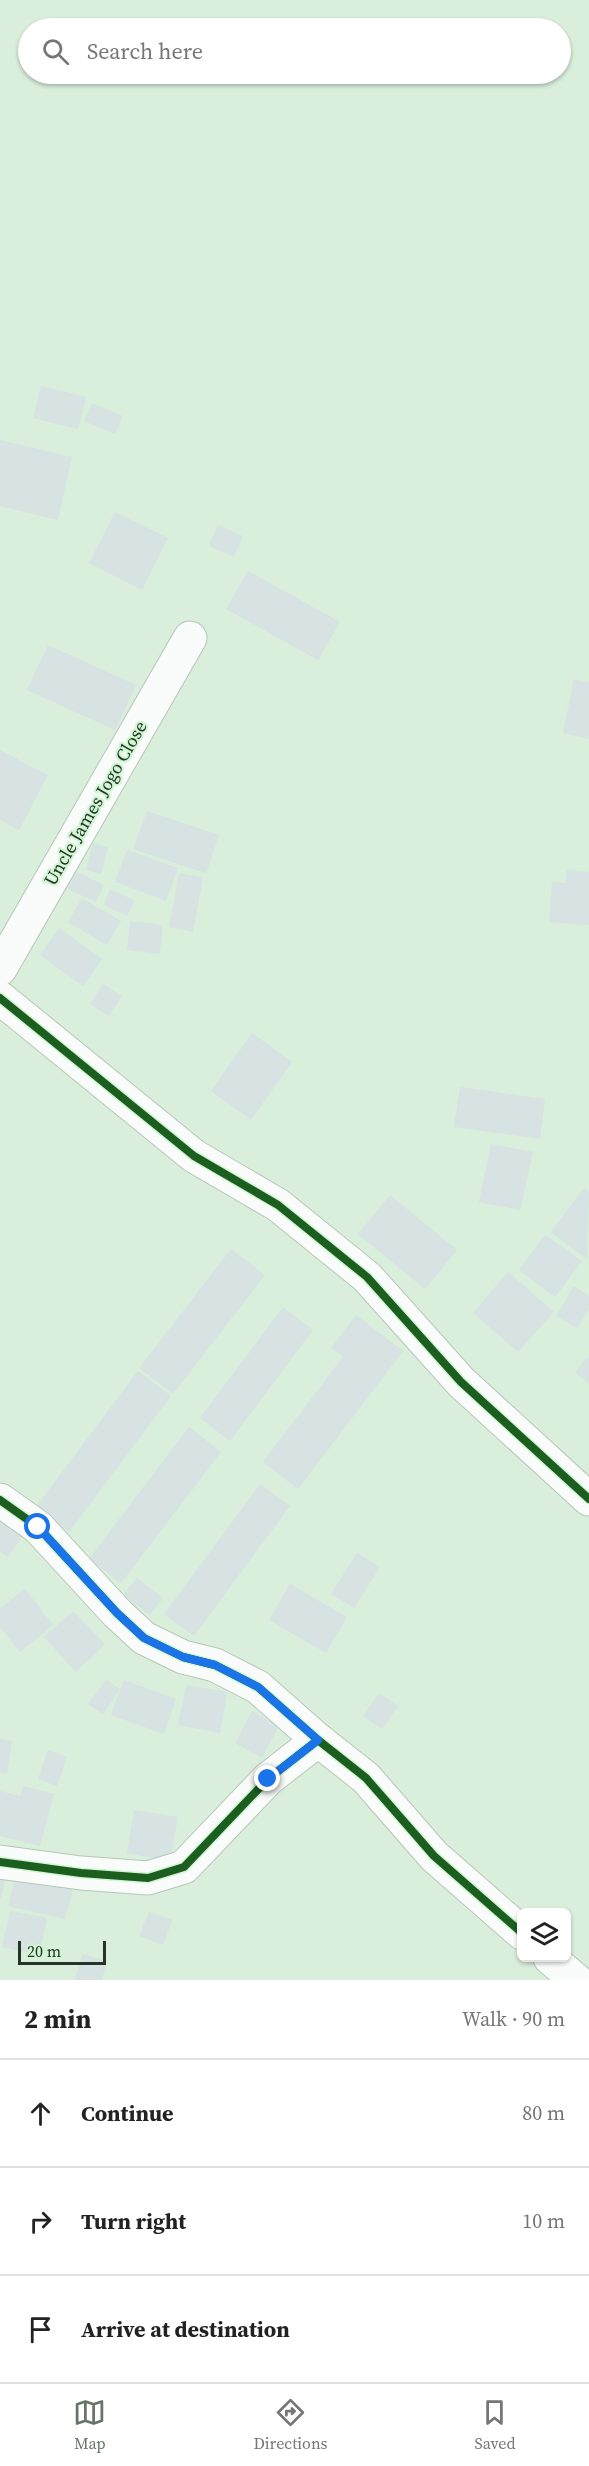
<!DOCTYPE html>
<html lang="en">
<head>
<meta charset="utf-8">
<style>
  :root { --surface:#fff; --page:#f6f6f6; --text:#222; --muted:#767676; --line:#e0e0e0; --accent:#657566 }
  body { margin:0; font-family:"Source Serif 4",serif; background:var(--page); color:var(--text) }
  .controls { position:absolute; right:18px; bottom:18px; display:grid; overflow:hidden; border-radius:9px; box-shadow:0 2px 4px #0004 }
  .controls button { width:54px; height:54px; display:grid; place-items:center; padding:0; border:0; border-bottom:2px solid var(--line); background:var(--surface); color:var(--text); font:30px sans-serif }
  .scale { position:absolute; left:18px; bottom:15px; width:88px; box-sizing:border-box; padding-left:6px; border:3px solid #263427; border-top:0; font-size:16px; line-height:21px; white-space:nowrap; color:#263427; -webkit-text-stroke:4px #d1f6d3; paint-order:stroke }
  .stop { position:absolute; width:18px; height:18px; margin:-14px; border:4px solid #1a73e8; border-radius:50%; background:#fff }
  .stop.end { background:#1a73e8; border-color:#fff; box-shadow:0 2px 6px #0008 }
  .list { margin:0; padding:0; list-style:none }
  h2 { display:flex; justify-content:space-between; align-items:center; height:78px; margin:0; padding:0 24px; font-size:26px }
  h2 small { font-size:20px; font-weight:400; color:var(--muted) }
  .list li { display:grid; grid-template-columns:39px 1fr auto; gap:18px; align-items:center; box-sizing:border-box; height:108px; padding:0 24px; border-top:2px solid var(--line) }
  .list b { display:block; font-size:22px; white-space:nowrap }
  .list em { font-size:20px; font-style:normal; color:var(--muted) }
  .icon { flex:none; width:33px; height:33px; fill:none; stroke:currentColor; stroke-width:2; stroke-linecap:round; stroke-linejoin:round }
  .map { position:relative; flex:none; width:589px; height:1980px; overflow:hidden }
  .search { position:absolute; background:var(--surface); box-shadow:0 2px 4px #0004; left:18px; right:18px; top:18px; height:66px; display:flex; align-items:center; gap:15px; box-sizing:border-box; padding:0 21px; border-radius:33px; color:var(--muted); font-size:22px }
  .sheet { height:402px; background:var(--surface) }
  nav { display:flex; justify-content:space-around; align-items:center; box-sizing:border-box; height:84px; border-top:2px solid var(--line); background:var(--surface); font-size:16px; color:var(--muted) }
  nav a { display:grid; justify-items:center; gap:3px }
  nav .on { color:var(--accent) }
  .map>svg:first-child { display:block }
  .building { fill:#d6e3e2 }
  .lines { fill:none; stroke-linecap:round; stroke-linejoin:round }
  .street-casing { stroke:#b7c7b8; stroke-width:35 }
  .street { stroke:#f9fcfa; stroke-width:33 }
  .cycleway-casing { stroke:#d1f6d3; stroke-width:11 }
  .cycleway { stroke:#1b5e20; stroke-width:8 }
  .route { stroke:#1a73e8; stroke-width:8 }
  .labels { text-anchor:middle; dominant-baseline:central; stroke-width:4.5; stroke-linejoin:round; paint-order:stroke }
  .street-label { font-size:18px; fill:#263427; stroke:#d1f6d3 }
</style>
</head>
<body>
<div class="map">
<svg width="589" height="1980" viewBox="0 0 589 1980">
  <rect width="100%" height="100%" fill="#d9eedb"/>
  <g class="building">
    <path d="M41,386L86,397L78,429L33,418Z"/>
    <path d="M92,403L123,416L115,434L84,421Z"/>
    <path d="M0,440L72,457L58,520L0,506Z"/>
    <path d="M115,512L168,538L142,590L89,563Z"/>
    <path d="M218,525L243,536L234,557L209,546Z"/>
    <path d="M248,571L340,622L318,660L226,609Z"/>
    <path d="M48,645L136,685L115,730L27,690Z"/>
    <path d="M574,679L589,682V739L563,733Z"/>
    <path d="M0,750L48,775L19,830L0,820Z"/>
    <path d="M147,811L219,835L206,873L133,849Z"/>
    <path d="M93,843L108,848L101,874L86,870Z"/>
    <path d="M127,850L178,868L166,901L115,882Z"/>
    <path d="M567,870L589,872V925L549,922L552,882L566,883Z"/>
    <path d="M75,871L104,885L96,902L67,889Z"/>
    <path d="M179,873L203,877L193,932L169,927Z"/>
    <path d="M110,889L134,900L127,916L104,905Z"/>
    <path d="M82,898L121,921L107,945L68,922Z"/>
    <path d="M130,921L163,925L160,954L127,950Z"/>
    <path d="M59,928L102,959L83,986L40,955Z"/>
    <path d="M103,984L122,996L109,1016L90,1004Z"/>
    <path d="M252,1033L292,1062L251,1120L211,1091Z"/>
    <path d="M460,1087L545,1099L540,1139L454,1127Z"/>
    <path d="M491,1144L533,1152L520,1210L479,1202Z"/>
    <path d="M584,1188L589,1192L587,1259L551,1232Z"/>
    <path d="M390,1195L457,1250L425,1289L358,1234Z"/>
    <path d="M545,1235L582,1261L555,1297L519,1270Z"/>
    <path d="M231,1249L265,1275L173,1394L139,1368Z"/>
    <path d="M508,1272L554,1312L518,1352L473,1313Z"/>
    <path d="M574,1286L589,1296V1309L577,1328L556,1316Z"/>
    <path d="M283,1307L313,1330L230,1441L200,1418Z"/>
    <path d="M356,1315L403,1351L298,1489L263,1462L343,1357L331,1348Z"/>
    <path d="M587,1357L589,1358V1383L575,1373Z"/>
    <path d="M138,1371L171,1396L69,1532L36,1507Z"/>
    <path d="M189,1427L221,1452L121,1583L89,1559Z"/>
    <path d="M260,1484L290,1506L194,1636L164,1614Z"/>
    <path d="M0,1513L26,1531L8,1557L0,1551Z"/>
    <path d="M357,1553L380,1567L354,1608L331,1594Z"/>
    <path d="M137,1578L163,1598L150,1615L123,1595Z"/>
    <path d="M290,1584L347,1617L326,1653L269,1620Z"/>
    <path d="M25,1589L53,1625L20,1652L0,1627V1608Z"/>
    <path d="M73,1611L105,1644L76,1672L44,1637Z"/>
    <path d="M106,1680L120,1689L103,1714L88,1704Z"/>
    <path d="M124,1680L176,1699L164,1734L111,1715Z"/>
    <path d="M186,1685L227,1692L220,1733L178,1725Z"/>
    <path d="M379,1693L398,1706L382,1729L363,1716Z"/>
    <path d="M252,1711L279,1726L262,1758L235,1743Z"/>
    <path d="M0,1739L12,1741L7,1774L0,1773Z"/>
    <path d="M48,1750L67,1757L57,1786L38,1779Z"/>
    <path d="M23,1786L54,1794L40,1846L0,1836V1791L20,1796Z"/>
    <path d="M134,1810L178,1817L170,1861L127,1853Z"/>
    <path d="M18,1867L75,1881L65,1919L8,1906Z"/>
    <path d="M0,1875L6,1877L1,1898H0Z"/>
    <path d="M10,1911L47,1918L39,1955L2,1947Z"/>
    <path d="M149,1912L172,1920L163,1945L139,1936Z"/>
    <path d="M83,1954L107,1961L102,1980H75Z"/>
  </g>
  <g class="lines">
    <g class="street-casing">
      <g id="street">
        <path d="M0,969L190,638"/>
        <path d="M0,998L194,1156L278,1205L367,1277L461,1382L589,1499"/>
        <path d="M0,1500L38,1527L117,1613L144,1638L183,1657L215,1665L258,1687L318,1740"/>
        <path d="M0,1862L81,1873L148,1878L184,1867L268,1779L318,1740L366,1778L434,1856L522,1933"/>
        <path d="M550,1958L576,1980"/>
      </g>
    </g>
    <use href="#street" class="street"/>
    <g class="cycleway-casing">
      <g id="cycleway">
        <path d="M0,998L194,1156L278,1205L367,1277L461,1382L589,1499"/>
        <path d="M0,1500L38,1527L117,1613L144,1638L183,1657L215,1665L258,1687L318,1740"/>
        <path d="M0,1862L81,1873L148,1878L184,1867L268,1779L318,1740L366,1778L434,1856L522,1933"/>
      </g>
    </g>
    <use href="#cycleway" class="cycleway"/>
  </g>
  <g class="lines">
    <path class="route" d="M38,1527L117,1613L144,1638L183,1657L215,1665L258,1687L318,1740L268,1779"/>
  </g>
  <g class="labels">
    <g class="street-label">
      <text transform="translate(95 803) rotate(-60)">Uncle James Jogo Close</text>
    </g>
  </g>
</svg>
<div class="controls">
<button><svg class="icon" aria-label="layers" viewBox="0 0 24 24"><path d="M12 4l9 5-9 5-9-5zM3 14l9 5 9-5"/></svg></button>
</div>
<div class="scale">20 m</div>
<div class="stop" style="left:38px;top:1527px"></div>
<div class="stop end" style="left:268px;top:1779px"></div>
<div class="search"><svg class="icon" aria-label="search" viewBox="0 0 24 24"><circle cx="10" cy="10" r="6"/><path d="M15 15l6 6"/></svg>Search here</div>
</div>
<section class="sheet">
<h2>2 min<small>Walk · 90 m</small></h2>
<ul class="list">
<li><svg class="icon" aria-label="ahead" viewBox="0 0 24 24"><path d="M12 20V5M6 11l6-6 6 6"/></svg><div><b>Continue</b></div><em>80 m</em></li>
<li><svg class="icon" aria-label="right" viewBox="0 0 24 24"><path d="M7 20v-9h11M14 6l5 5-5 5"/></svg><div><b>Turn right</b></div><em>10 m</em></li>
<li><svg class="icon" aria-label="arrive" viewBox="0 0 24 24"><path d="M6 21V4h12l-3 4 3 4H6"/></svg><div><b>Arrive at destination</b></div></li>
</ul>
</section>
<nav>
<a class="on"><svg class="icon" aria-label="map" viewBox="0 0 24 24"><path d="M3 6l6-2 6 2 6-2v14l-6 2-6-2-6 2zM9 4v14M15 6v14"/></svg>Map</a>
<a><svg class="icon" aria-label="directions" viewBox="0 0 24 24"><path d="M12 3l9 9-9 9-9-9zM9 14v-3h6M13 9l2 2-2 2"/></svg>Directions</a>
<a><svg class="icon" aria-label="saved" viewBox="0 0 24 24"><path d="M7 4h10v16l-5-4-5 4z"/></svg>Saved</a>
</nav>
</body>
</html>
